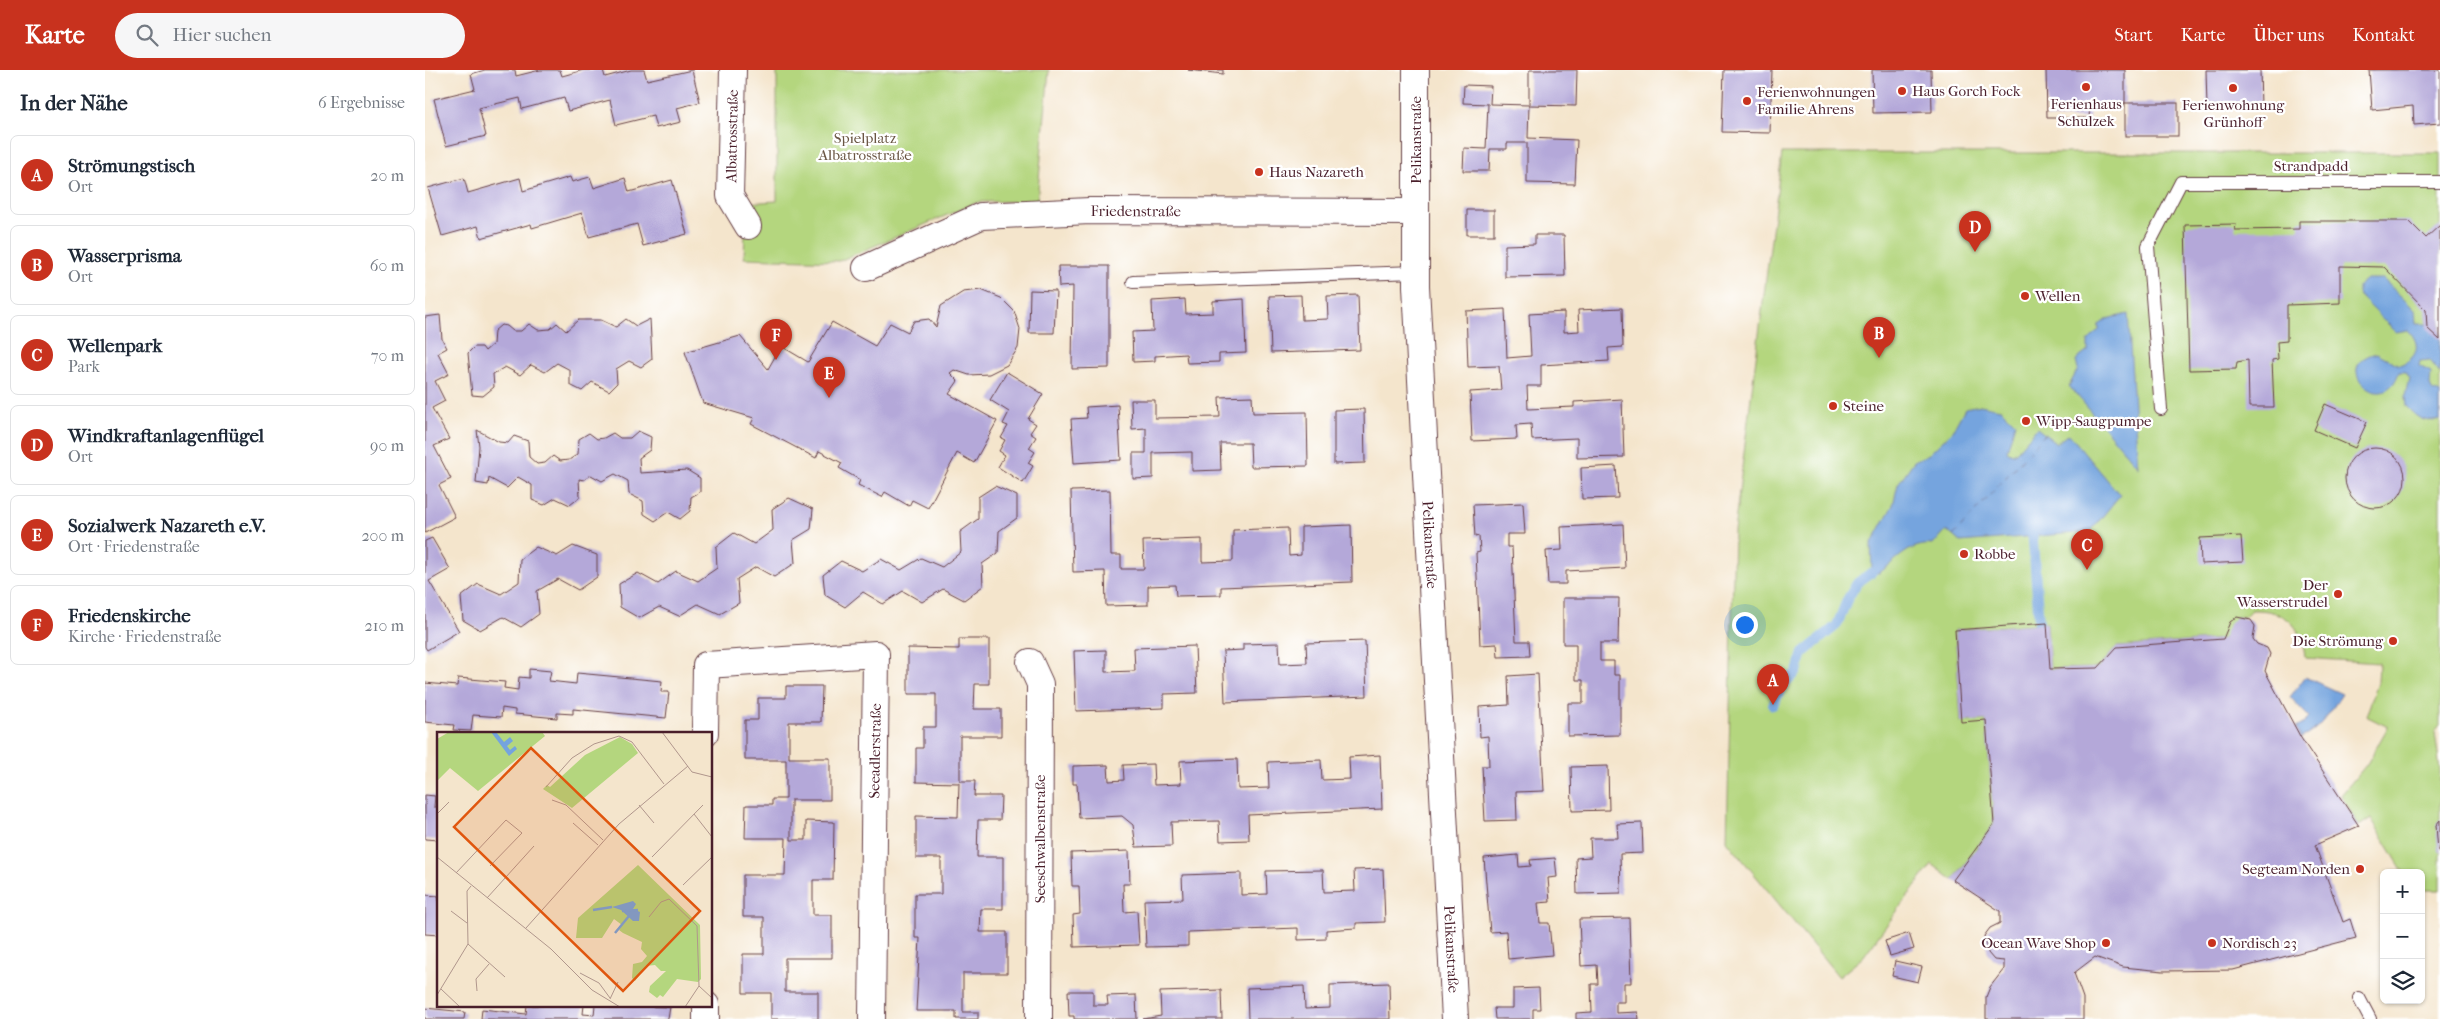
<!DOCTYPE html>
<html lang="de">
<head>
<meta charset="utf-8">
<style>
  :root { --surface:#fff; --page:#f6f6f7; --text:#1f2937; --muted:#747a83; --line:#e0e1e3; --accent:#c8321e }
  body { margin:0; font-family:"IM FELL French Canon",serif; background:var(--page); color:var(--text) }
  .controls { position:absolute; right:15px; bottom:15px; display:grid; overflow:hidden; border-radius:8px; box-shadow:0 1px 4px #0004 }
  .controls button { width:45px; height:45px; display:grid; place-items:center; padding:0; border:0; border-bottom:1px solid var(--line); background:var(--surface); color:var(--text); font:25px sans-serif }
  .you { position:absolute; left:1319px; top:554px; width:18px; height:18px; margin:-12px; border:4px solid #fff; border-radius:50%; background:#1a73e8; box-shadow:0 0 0 8px #1a73e833 }
  .badge { display:grid; place-items:center; width:32px; height:32px; border-radius:50%; background:var(--accent); color:#fff; font-size:16px; font-weight:700 }
  .pin { position:absolute; translate:-50% -41px; filter:drop-shadow(0 1px 2px #0008) }
  .pin::after { content:''; position:absolute; top:26px; width:18px; height:15px; background:inherit; clip-path:polygon(0 0,100% 0,50% 100%) }
  .list { margin:0; padding:0; list-style:none }
  h2 { display:flex; justify-content:space-between; align-items:center; height:65px; margin:0; padding:0 20px; font-size:21px }
  h2 small { font-size:16px; font-weight:400; color:var(--muted) }
  .list li { display:grid; grid-template-columns:32px 1fr auto; gap:15px; align-items:center; box-sizing:border-box; height:80px; margin:0 10px 10px; padding:0 10px; border:1px solid var(--line); border-radius:8px }
  .list b { display:block; font-size:19px; white-space:nowrap }
  .list p { margin:0; font-size:16px; white-space:nowrap; color:var(--muted) }
  .list em { font-size:16px; font-style:normal; color:var(--muted) }
  .icon { flex:none; width:28px; height:28px; fill:none; stroke:currentColor; stroke-width:2; stroke-linecap:round; stroke-linejoin:round }
  .map { position:relative; flex:none; width:2015px; height:949px; overflow:hidden }
  header { display:flex; align-items:center; gap:30px; box-sizing:border-box; height:70px; padding:0 25px; background:var(--accent); color:#fff }
  header strong { font-size:24px }
  nav { display:flex; gap:28px; margin-inline-start:auto; font-size:18px }
  .search { width:350px; height:45px; background:var(--page); display:flex; align-items:center; gap:12px; box-sizing:border-box; padding:0 18px; border-radius:28px; color:var(--muted); font-size:19px }
  main { display:flex }
  aside { flex:1; background:var(--surface) }
  .map>svg:first-child { display:block }
  .green { fill:#b4d67e; stroke:#7f7a54 }
  .water { fill:#74a4de; stroke:#5f6284 }
  .lines { fill:none; stroke-linecap:round; stroke-linejoin:round }
  .stream { stroke:#74a4de; stroke-width:10 }
  .ferry { stroke:#5b5473; stroke-width:1; stroke-dasharray:6 5; stroke-linecap:butt }
  .building { fill:#b4a8d9 }
  .service-casing { stroke:#643d43; stroke-width:14 }
  .minor-casing { stroke:#643d43; stroke-width:28 }
  .service { stroke:#fff; stroke-width:12 }
  .minor { stroke:#fff; stroke-width:26 }
  .poi-dot { fill:#c8321e; stroke:#fff; stroke-width:2 }
  .labels { text-anchor:middle; dominant-baseline:central; stroke-width:4.5; stroke-linejoin:round; paint-order:stroke }
  .poi-label { font-size:15px; fill:#4a1f2b; stroke:#fff; text-anchor:start }
  .street-label { font-size:15px; fill:#4a1f2b; stroke:#fff }
  .park-label { font-size:15px; fill:#6a5644; stroke:#fff }
  .inset-river { fill:none; stroke:#74a4de; stroke-width:2.5 }
  .inset-road { fill:none; stroke:#b0968c; stroke-width:1 }
  .view { fill:#e0560e; fill-opacity:0.15; stroke:#e0560e; stroke-width:2.5 }
  .inset-edge { fill:none; stroke:#4a1f2b; stroke-width:2.5 }
</style>
</head>
<body>
<header>
<strong>Karte</strong>
<div class="search"><svg class="icon" aria-label="search" viewBox="0 0 24 24"><circle cx="10" cy="10" r="6"/><path d="M15 15l6 6"/></svg>Hier suchen</div>
<nav><a>Start</a><a>Karte</a><a>Über uns</a><a>Kontakt</a></nav>
</header>
<main>
<aside>
<h2>In der Nähe<small>6 Ergebnisse</small></h2>
<ul class="list">
<li><span class="badge">A</span><div><b>Strömungstisch</b><p>Ort</p></div><em>20 m</em></li>
<li><span class="badge">B</span><div><b>Wasserprisma</b><p>Ort</p></div><em>60 m</em></li>
<li><span class="badge">C</span><div><b>Wellenpark</b><p>Park</p></div><em>70 m</em></li>
<li><span class="badge">D</span><div><b>Windkraftanlagenflügel</b><p>Ort</p></div><em>90 m</em></li>
<li><span class="badge">E</span><div><b>Sozialwerk Nazareth e.V.</b><p>Ort · Friedenstraße</p></div><em>200 m</em></li>
<li><span class="badge">F</span><div><b>Friedenskirche</b><p>Kirche · Friedenstraße</p></div><em>210 m</em></li>
</ul>
</aside>
<div class="map">
<svg width="2015" height="949" viewBox="0 0 2015 949">
  <rect width="100%" height="100%" fill="#fff"/>
  <filter id="ink" filterUnits="userSpaceOnUse"><feTurbulence type="fractalNoise" baseFrequency=".02" numOctaves="2"/><feDisplacementMap in="SourceGraphic" scale="10" xChannelSelector="R" yChannelSelector="G"/><feConvolveMatrix kernelMatrix="1 2 1 2 8 2 1 2 1" color-interpolation-filters="sRGB"/></filter>
  <filter id="wash" filterUnits="userSpaceOnUse"><feTurbulence type="fractalNoise" baseFrequency=".0096" numOctaves="4" result="noise"/><feDisplacementMap in="SourceGraphic" scale="20" xChannelSelector="R" yChannelSelector="G"/><feGaussianBlur stdDeviation="1.12" result="paint"/><feColorMatrix in="noise" values="0 0 0 0 0 0 0 0 0 0 0 0 0 0 0 0 0 1.4 0 .05"/><feComposite in="paint" operator="in"/></filter>
  <g filter="url(#wash)">
    <rect width="100%" height="100%" fill="#f4e5cc"/>
    <g class="green">
      <path d="M352,0H624L612,131L553,132L414,191L319,188L321,133L352,131Z"/>
      <path d="M1357,83H2015V656L2010,662L2015,701V820H1996V803H1979L1946,748L1934,756L1916,725L1942,694L1963,657L1941,646L1953,613L1954,593L1880,588C1877,554 1860,539 1826,540L1819,547H1812L1798,569L1692,577L1673,598L1625,599L1622,553L1530,560L1536,652L1561,650L1569,754L1528,810L1507,794L1438,887L1414,907L1302,771L1309,461Z"/>
    </g>
    <g class="water">
      <path d="M1941,209H1958L1990,240L1991,254H2004L2015,265V304L2005,290L1995,291L1994,296L2006,302L2005,315L2007,320L2015,323V350C1998,353 1992,348 1981,336L1980,326L1984,308L1981,302H1974C1959,350 1902,294 1952,283L1974,295C1993,289 1997,274 1983,260L1971,262L1933,224V216Z"/>
      <path d="M1703,244L1713,397L1644,316L1653,299L1651,290L1663,281V271L1674,260V255L1682,249Z"/>
      <path d="M1555,335L1576,339L1590,353L1582,381L1587,384L1591,382L1612,358L1631,373L1644,364L1695,425L1665,462L1535,472L1521,460L1508,475C1485,472 1471,491 1454,503L1447,502L1446,475L1468,435L1473,414L1489,391L1504,384L1527,362L1540,338Z"/>
      <path d="M1880,607L1917,624C1907,639 1894,661 1876,668L1871,657L1878,653L1884,647L1865,627Z"/>
    </g>
    <g class="lines">
      <g class="stream">
        <path d="M1607,458L1615,567"/>
        <path d="M1348,635L1358,616L1372,602L1378,583L1412,555L1422,530L1432,513L1447,502"/>
      </g>
      <path class="ferry" d="M1528,466L1620,364"/>
    </g>
    <g id="blocks">
      <g class="building">
        <path d="M60,0H90L91,6L115,0H135L137,6L159,0H178L180,7L206,0H219L222,10L267,0L275,32L252,38L256,52L231,58L228,46L191,55L185,30L143,41L139,28L97,39L95,28L54,38L61,66L21,76L9,29L50,19L46,4Z"/>
        <path d="M763,0H798V4Z"/>
        <path d="M1104,0H1152L1151,36L1104,35Z"/>
        <path d="M1299,0H1347L1345,63L1297,62Z"/>
        <path d="M1447,0H1506L1507,42L1448,43Z"/>
        <path d="M1621,0H1700V33L1665,34L1664,48H1622Z"/>
        <path d="M1781,0H1835L1836,36L1782,38Z"/>
        <path d="M1944,0H2015V53L1989,55L1988,36L1947,40Z"/>
        <path d="M1039,15L1066,16L1065,34L1104,35L1103,68L1152,70L1150,114L1102,113V73H1082V79H1065L1064,101H1038L1039,78L1061,79L1063,34L1038,33Z"/>
        <rect x="1700" y="33" width="53" height="33"/>
        <path d="M145,107L147,112L165,107L169,118L200,108L204,122L247,110L262,164L218,176L212,154L164,167L157,143L107,158L106,154L56,168L53,156L17,166L3,118L39,108L43,123L95,108L98,121Z"/>
        <rect x="1042" y="140" width="27" height="25"/>
        <path d="M1874,151H1984L2001,168L2015,155V270L2002,258L2001,240L1959,197L1915,196V233L1862,235V271L1852,272L1853,289L1847,290L1849,337H1824L1823,290L1812,292L1811,299L1764,300L1760,155L1811,154L1810,160L1874,159Z"/>
        <path d="M1110,165H1139L1140,206L1080,207V175L1110,174Z"/>
        <path d="M633,196H684V298L647,299L648,216L634,217Z"/>
        <path d="M556,220L576,228L589,241L595,259L593,278L582,295L564,304L544,305L529,300L525,303L533,311L524,324L572,351L549,393L532,383L503,438L487,430L484,436L460,422L457,427L433,415L435,410L414,398L417,393L394,381L391,388L326,354L329,348L278,333L260,282L315,266L343,299L356,276L383,292L407,252L450,276L465,253L483,262L489,251L504,249L511,257L516,236L538,222Z"/>
        <path d="M605,220L631,221L629,263H604Z"/>
        <path d="M876,225L877,250L903,249L902,226L933,225L935,280L846,283L844,226Z"/>
        <path d="M760,229L761,244L788,243V231L819,229L821,283L794,284V292L762,293L761,284L730,286V291L708,292L707,262L728,261L727,231Z"/>
        <path d="M1197,238L1198,277L1183,278L1184,291L1116,295V316H1102L1103,339L1149,337V332L1197,329L1199,387L1152,388V368L1107,370L1106,354L1091,355L1092,369L1047,371L1045,322L1076,320L1074,296L1043,297L1041,241L1080,239L1082,288L1106,286L1104,244L1139,242V262L1154,261L1153,240Z"/>
        <path d="M15,245L17,269L22,278L13,283L24,304L10,311L20,331L7,338L24,369L9,376L26,409L14,415L30,447L0,463V247Z"/>
        <path d="M201,249L211,256L225,249L227,289L216,297L204,291L191,299L192,313L184,321L167,312L157,321L145,315V300L132,293L120,302L106,295L95,305L80,297L68,304L69,317L58,326L47,325L43,283L49,277H57L60,281L68,274L69,261L76,255L82,256L88,261H96L104,254L113,260L125,259L132,253L141,261L153,250H176L191,257Z"/>
        <path d="M582,302L618,324L603,349L611,354L605,363L611,367L604,378L610,382L603,393L608,396L598,413L573,397L580,385L574,381L580,370L576,368L583,356L578,354L584,342L565,330Z"/>
        <path d="M827,326L828,343L882,342L883,396L826,397L825,373H795L796,400L767,401V382L728,383V408L708,409V383H721V358L707,359L706,330H730V348L795,347L794,327Z"/>
        <path d="M1900,334L1942,352L1930,378L1889,360Z"/>
        <path d="M693,335L696,390L649,393L646,349L662,348L661,337Z"/>
        <path d="M939,339L940,393L909,394V340Z"/>
        <path d="M52,360L74,372L83,373L89,366L103,371L104,387L112,394L120,393L128,386L135,391L144,390L153,384L154,369L164,363L172,369L179,368L188,363L195,368H205L213,361L226,367L225,380L214,388L215,403L262,400L275,408V422L266,427L265,441L255,449L243,442L230,451L219,444L218,431L204,424L203,411L190,404L177,411L166,405L159,410L154,409L155,427L145,435L130,428L119,435L107,430V415L93,407L82,418L64,408L63,415L51,413L54,376Z"/>
        <circle cx="1950" cy="408" r="30"/>
        <path d="M1191,396L1193,428L1157,429L1156,398Z"/>
        <path d="M570,416L592,426V448L574,461L573,483L557,494L558,516L539,530L518,519L497,532L478,521L458,534L438,522L420,537L400,525L398,505L416,491L437,501L456,489L476,500L496,488L517,497L536,482L535,462L553,449V427Z"/>
        <path d="M685,420L686,485H696V499H719L718,471L777,469V492L808,491V460L863,458L864,486L876,485V457L926,455L927,512L796,517V525L751,526L750,515L723,516V535L681,536L680,501L648,502L646,421Z"/>
        <path d="M364,428L388,439L386,459L368,470L370,493L349,507L331,497L312,509L314,533L295,544L273,534L254,546L234,537L214,548L195,537L194,514L213,503L233,514L251,501L273,511L292,498L291,477L309,463L329,474L348,460L347,439Z"/>
        <path d="M1098,433L1100,464H1082V477H1087L1091,571H1104L1105,586L1073,587L1072,574L1055,575L1051,483L1055,482L1054,466L1050,467L1048,435Z"/>
        <path d="M1198,454L1200,498L1141,501V514H1123L1121,481L1137,480L1136,457Z"/>
        <path d="M1816,466L1818,492L1776,494L1775,468Z"/>
        <path d="M7,468L25,499L4,511L34,561L2,580L0,577V471Z"/>
        <path d="M148,476L172,485V507L153,520L133,509L112,521L114,544L96,557L78,547L55,560L38,550L36,527L53,514L76,524L94,512L95,489L111,477L132,486Z"/>
        <path d="M1138,528H1194L1193,573H1175V591H1189V605H1195V665L1143,666V633H1158V610H1151V574H1138Z"/>
        <path d="M1812,547L1826,550L1830,556L1828,569L1832,574L1842,578L1845,584L1840,601L1876,668L1934,756L1890,775L1918,852L1925,849L1931,868L1808,900L1738,901L1698,897L1670,887L1649,903L1658,928V949H1561V927L1565,917L1579,899V891L1569,890L1563,883L1559,866L1565,858L1575,853V841L1528,810L1569,754L1561,650L1536,652L1530,560L1622,553L1625,599L1673,598L1692,577L1798,569L1805,552Z"/>
        <path d="M534,569H564V614H550L549,639H576V666H535V711H550L549,726H576L575,750H553L552,787H578V839H556L555,862H582V903H538V942H553V949H531V941H491L495,868H490V824H516V788H491V746L533,747L534,713L491,712V678H498V657H511V624H483V578L534,579Z"/>
        <path d="M940,571L942,626L800,632L798,581L818,580V574L854,573L855,594L882,593L881,573Z"/>
        <path d="M770,576L772,623L739,624V638L651,641L649,581L681,580V602L710,601L709,578Z"/>
        <path d="M104,599L126,601L124,611L151,614L152,603L237,611L236,622H244L241,648L148,639V644L132,643V648L90,644V640L77,638L76,647L48,645L46,661L28,660L29,655L0,652V613L32,616L33,608L80,612L79,618L93,620L94,607L104,608Z"/>
        <path d="M1113,604L1119,721L1091,722L1092,750L1060,751L1057,696H1064L1063,666L1055,667L1054,637L1084,635L1083,606Z"/>
        <path d="M361,616H397L396,652H364V688H405V730H366V770H381V751L409,752L408,810H388V845H407V888H360V922H393V949H346V923H318V884H339V847H318V805H360L361,768H320L321,735H347V729H361V690H320V650H333V628H361Z"/>
        <path d="M955,685L957,739L823,745L824,770L795,771L794,751L746,752L747,776L711,777L708,755L697,746L654,748L652,714H648V696L683,695L684,711L699,710L698,695L728,694L729,715L756,714L755,691L812,689L813,719L844,718L843,692L896,690L897,710L925,709L924,687Z"/>
        <path d="M1183,696L1184,740L1147,741L1146,697Z"/>
        <path d="M0,725L10,726L9,737H14V770L0,769Z"/>
        <path d="M2015,750V783L2013,781L2011,755Z"/>
        <path d="M1217,753L1218,783L1195,784L1196,823L1152,824L1151,788L1166,787L1165,768H1193L1192,754Z"/>
        <path d="M704,781L705,814H698L699,842L712,841L714,875L649,877L648,845L655,844L654,816H647L646,783Z"/>
        <path d="M1093,785L1094,797L1106,796L1105,790L1130,788L1132,807L1123,808L1125,832L1113,833L1115,853H1124L1127,885L1083,889L1081,861L1065,862L1059,788Z"/>
        <path d="M958,799L960,852L931,853V858L901,860V869L873,870V858L763,862V876L721,877L719,830L758,829L757,805L816,803V825L842,824L841,801L898,800L899,822L930,821L929,800Z"/>
        <path d="M0,825L14,826V865L0,864Z"/>
        <path d="M1204,848L1206,913H1199V932H1191V943L1213,942L1214,949H1151V943L1167,942L1166,914H1173L1172,895L1156,896L1154,849Z"/>
        <path d="M1484,863L1489,879L1465,886L1460,871Z"/>
        <path d="M1470,891L1497,897L1493,912L1467,906Z"/>
        <path d="M964,913L965,949H823L822,918L879,916L880,939L905,938V915Z"/>
        <path d="M1114,918L1115,939H1108V949H1070L1069,938H1088V919Z"/>
        <path d="M796,920L797,949H718L736,946L735,922Z"/>
        <path d="M643,921H668V935H683L682,926L711,925L712,949H649V946H644Z"/>
        <path d="M102,935H159L158,944L169,945L170,935L245,937L243,949H56L57,939L101,944Z"/>
        <path d="M0,938L40,942L39,949H0Z"/>
      </g>
    </g>
  </g>
  <g filter="url(#ink)">
    <use href="#blocks" fill-opacity="0" stroke="#643d43" stroke-width="1"/>
    <g class="lines">
      <g class="service-casing">
        <g id="service">
          <path d="M708,212L991,202"/>
          <path d="M1736,339L1723,176L1756,112H2015"/>
          <path d="M1934,928L1945,949"/>
        </g>
      </g>
      <g class="minor-casing">
        <g id="minor">
          <path d="M308,0L305,126L323,156"/>
          <path id="s1" d="M991,0V216L1030,949"/>
          <path id="s2" d="M441,198L556,146L665,141L991,142"/>
          <path d="M605,592L615,614L614,949"/>
          <path d="M280,663L281,595L451,584L447,949"/>
          <path d="M281,935V949"/>
        </g>
      </g>
      <use href="#service" class="service"/>
      <use href="#minor" class="minor"/>
    </g>
  </g>
  <g class="poi-dot">
    <circle cx="1661" cy="17" r="5"/>
    <circle cx="1808" cy="18" r="5"/>
    <circle cx="1477" cy="21" r="5"/>
    <circle cx="1322" cy="31" r="5"/>
    <circle cx="834" cy="102" r="5"/>
    <circle cx="1600" cy="226" r="5"/>
    <circle cx="1408" cy="336" r="5"/>
    <circle cx="1601" cy="351" r="5"/>
    <circle cx="1539" cy="484" r="5"/>
    <circle cx="1913" cy="524" r="5"/>
    <circle cx="1968" cy="571" r="5"/>
    <circle cx="1935" cy="799" r="5"/>
    <circle cx="1681" cy="873" r="5"/>
    <circle cx="1787" cy="873" r="5"/>
  </g>
  <g class="labels">
    <g class="poi-label">
      <text x="1487" y="21">Haus Gorch Fock</text>
      <text x="1332" y="22">Ferienwohnungen<tspan x="1332" dy="17">Familie Ahrens</tspan></text>
      <text x="1661" y="34" text-anchor="middle">Ferienhaus<tspan x="1661" dy="17">Schulzek</tspan></text>
      <text x="1808" y="35" text-anchor="middle">Ferienwohnung<tspan x="1808" dy="17">Grünhoff</tspan></text>
      <text x="844" y="102">Haus Nazareth</text>
      <text x="1610" y="226">Wellen</text>
      <text x="1418" y="336">Steine</text>
      <text x="1611" y="351">Wipp-Saugpumpe</text>
      <text x="1549" y="484">Robbe</text>
      <text x="1903" y="515" text-anchor="end">Der<tspan x="1903" dy="17">Wasserstrudel</tspan></text>
      <text x="1958" y="571" text-anchor="end">Die Strömung</text>
      <text x="1925" y="799" text-anchor="end">Segteam Norden</text>
      <text x="1671" y="873" text-anchor="end">Ocean Wave Shop</text>
      <text x="1797" y="873">Nordisch 23</text>
    </g>
    <g class="street-label">
      <text transform="translate(307 66) rotate(-89)">Albatrosstraße</text>
      <text transform="translate(991 70) rotate(-90)">Pelikanstraße</text>
      <text x="1886" y="96">Strandpadd</text>
      <text stroke="none"><textPath href="#s2" startOffset="281">Friedenstraße</textPath></text>
      <text stroke="none"><textPath href="#s1" startOffset="475">Pelikanstraße</textPath></text>
      <text transform="translate(450 681) rotate(-89)">Seeadlerstraße</text>
      <text transform="translate(615 769) rotate(-90)">Seeschwalbenstraße</text>
      <text stroke="none"><textPath href="#s1" startOffset="880">Pelikanstraße</textPath></text>
    </g>
    <g class="park-label">
      <text x="440" y="68">Spielplatz<tspan x="440" dy="17">Albatrosstraße</tspan></text>
    </g>
  </g>
  <g transform="translate(12 662)">
    <rect width="275" height="275" fill="#f4e5cc"/>
    <path d="M12,0H105L108,4L41,59L13,36L0,49V7ZM183,5L195,12L201,21L135,76L106,57L110,53L113,55L148,23ZM201,133L263,193L264,247L261,250L240,247L226,265L223,263L220,266L212,260L213,254L229,239H224L218,233L209,234L198,249L195,246L196,232L205,230L210,224L204,217L205,210L186,201L182,198L185,193L177,187L165,206H139L141,186Z" fill="#b4d67e"/>
    <path d="M54,0H59L67,10L73,5L76,9L70,14L73,18L78,14L80,17L72,24ZM196,169L199,172L196,177L203,180L202,189H196L184,178L175,175Z" fill="#74a4de"/>
    <path class="inset-river" d="M156,178L175,175M185,179L201,178M178,201L192,184"/>
    <path class="inset-road" d="M225,0L255,40L275,45M109,55L135,26L157,12L182,4L195,10L227,52M115,68L129,73L166,108M202,73L217,91M0,82L12,70M257,82L275,105M136,91L161,113M0,125L114,217L155,258L183,275M215,125L266,73M19,141L69,88L85,101L53,134M246,153L275,125M50,166L97,114M14,179L30,191M212,185L224,170L232,167L260,194L262,254M89,196L182,92L251,34M31,212L68,245M143,241L162,251L173,266M262,254L275,266M4,257L23,275M40,259L39,247L52,232M0,263L31,212L30,159L34,154M173,267L181,250M248,275L262,254"/>
    <path class="view" d="M94,16L263,179L186,259L17,95Z"/>
    <rect width="275" height="275" class="inset-edge"/>
  </g>
</svg>
<div class="controls">
<button>+</button>
<button>−</button>
<button><svg class="icon" aria-label="layers" viewBox="0 0 24 24"><path d="M12 4l9 5-9 5-9-5zM3 14l9 5 9-5"/></svg></button>
</div>
<div class="you"></div>
<div class="pin badge" style="left:1348px;top:635px">A</div>
<div class="pin badge" style="left:1454px;top:288px">B</div>
<div class="pin badge" style="left:1662px;top:500px">C</div>
<div class="pin badge" style="left:1550px;top:182px">D</div>
<div class="pin badge" style="left:404px;top:328px">E</div>
<div class="pin badge" style="left:351px;top:290px">F</div>
</div>
</main>
</body>
</html>
